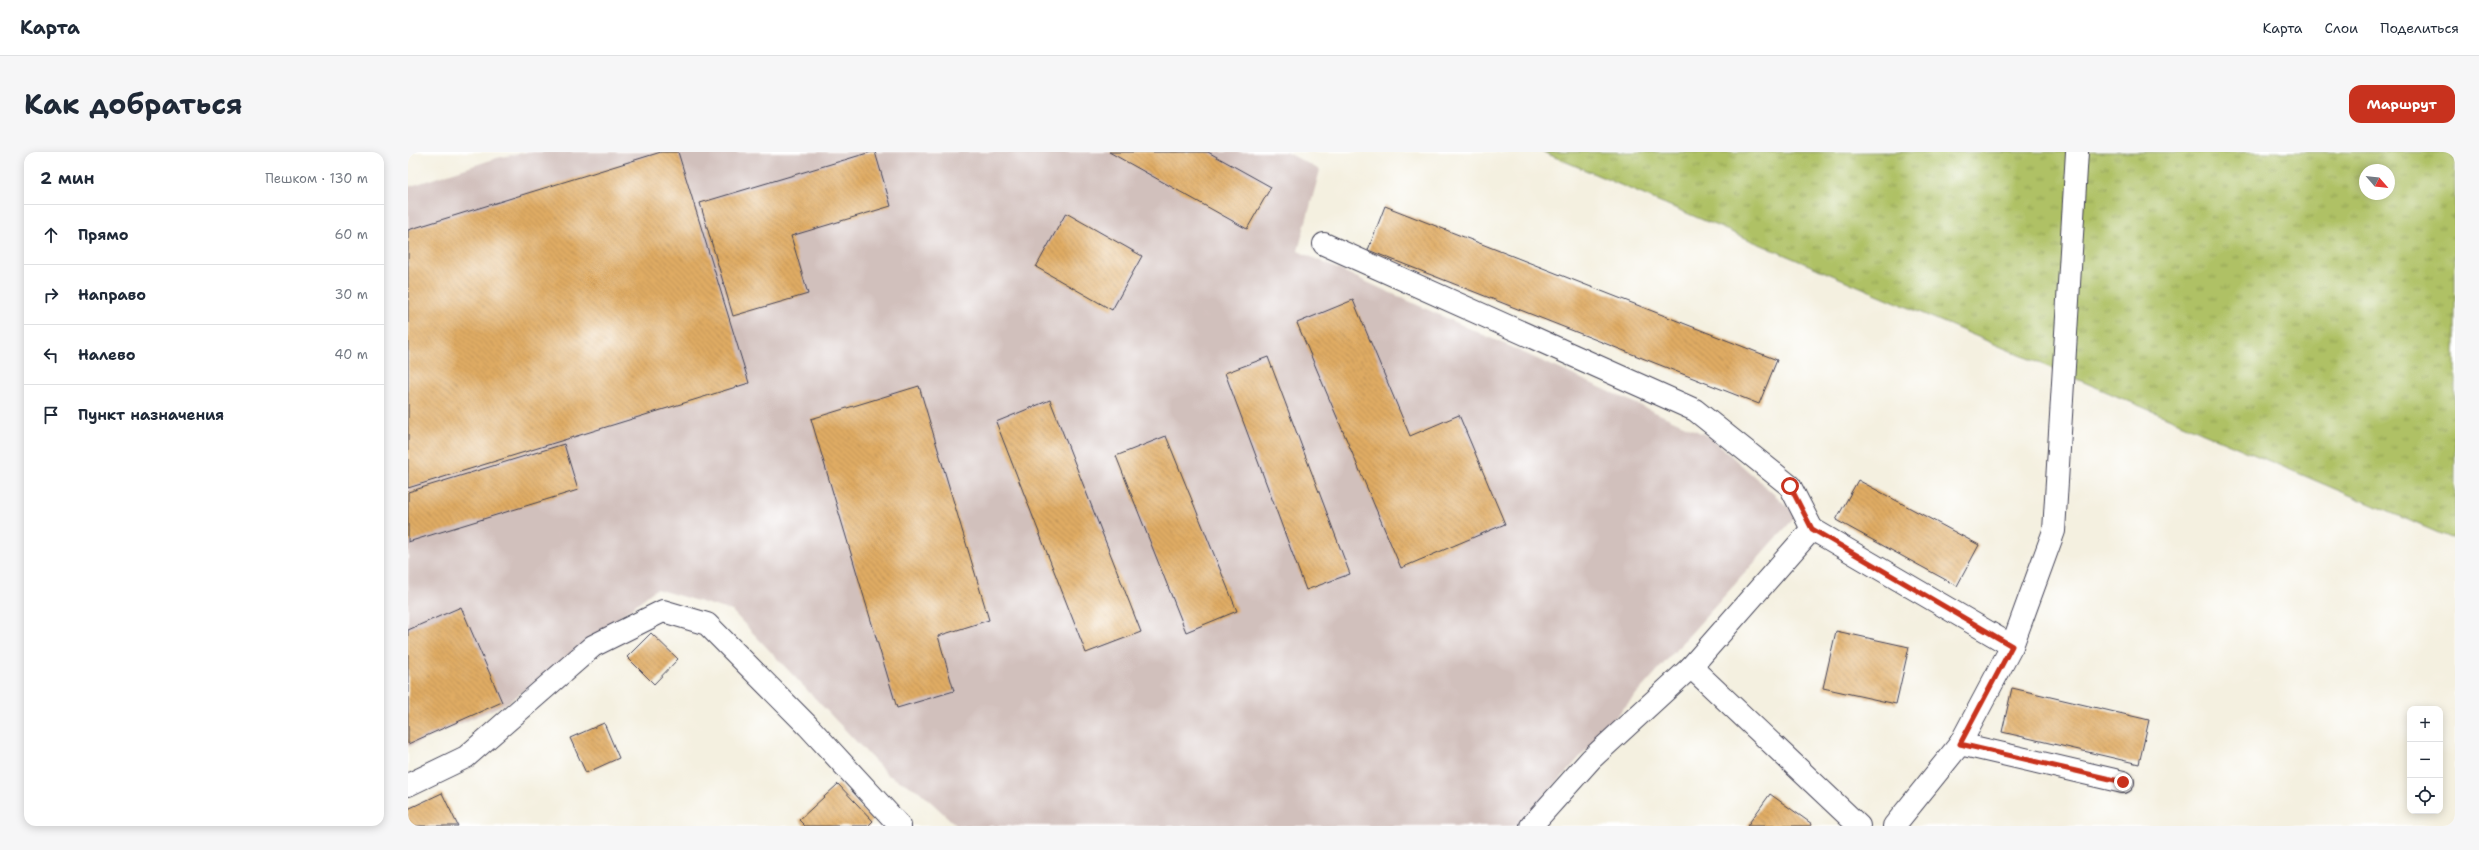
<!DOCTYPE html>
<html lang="ru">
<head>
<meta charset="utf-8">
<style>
  :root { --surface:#fff; --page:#f6f6f7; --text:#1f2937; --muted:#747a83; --line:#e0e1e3; --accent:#c8321e }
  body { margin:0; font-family:"Shantell Sans",sans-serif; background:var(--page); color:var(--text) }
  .controls { position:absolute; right:12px; bottom:12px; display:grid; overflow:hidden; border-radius:8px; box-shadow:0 2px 10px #0003 }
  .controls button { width:36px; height:36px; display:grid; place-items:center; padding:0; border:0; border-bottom:1px solid var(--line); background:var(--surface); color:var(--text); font:20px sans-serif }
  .compass { position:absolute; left:1951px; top:12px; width:36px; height:36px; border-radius:50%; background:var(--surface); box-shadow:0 2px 10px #0003; rotate:118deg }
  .stop { position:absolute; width:12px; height:12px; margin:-9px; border:3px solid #c8321e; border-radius:50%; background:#fff }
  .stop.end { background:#c8321e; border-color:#fff; box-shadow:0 1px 4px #0008 }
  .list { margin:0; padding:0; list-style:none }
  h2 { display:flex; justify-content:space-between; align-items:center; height:52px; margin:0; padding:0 16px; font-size:17px }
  h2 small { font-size:13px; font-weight:400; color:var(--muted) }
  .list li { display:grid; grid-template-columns:26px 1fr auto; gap:12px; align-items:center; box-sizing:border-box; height:60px; padding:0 16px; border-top:1px solid var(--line) }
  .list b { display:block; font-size:15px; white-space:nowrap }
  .list em { font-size:13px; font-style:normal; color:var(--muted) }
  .icon { flex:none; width:22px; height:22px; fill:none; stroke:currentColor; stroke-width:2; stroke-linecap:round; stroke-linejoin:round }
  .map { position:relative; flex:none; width:2047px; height:674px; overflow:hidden; border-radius:12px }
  header { display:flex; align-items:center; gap:24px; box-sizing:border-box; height:56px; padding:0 20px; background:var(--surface); border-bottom:1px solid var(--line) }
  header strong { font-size:19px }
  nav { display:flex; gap:22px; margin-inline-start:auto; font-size:14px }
  .intro { display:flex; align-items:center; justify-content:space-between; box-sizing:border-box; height:96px; padding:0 24px }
  h1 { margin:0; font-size:28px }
  .button { padding:10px 18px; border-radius:12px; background:var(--accent); color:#fff; font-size:14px; font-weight:700 }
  main { display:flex; gap:24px; padding:0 24px }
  aside { flex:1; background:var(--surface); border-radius:12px; box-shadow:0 2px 10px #0003 }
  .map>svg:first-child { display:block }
  .industrial { fill:#d1c0bc }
  .grass { fill:url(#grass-tufts); stroke:#687250; fill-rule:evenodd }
  .building { fill:url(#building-back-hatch) }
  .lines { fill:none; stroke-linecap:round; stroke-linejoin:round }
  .minor-casing { stroke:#424154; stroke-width:24 }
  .minor { stroke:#fff; stroke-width:22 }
  .route { stroke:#c8321e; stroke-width:5 }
</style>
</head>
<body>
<header>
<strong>Карта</strong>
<nav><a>Карта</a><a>Слои</a><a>Поделиться</a></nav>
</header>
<div class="intro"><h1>Как добраться</h1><a class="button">Маршрут</a></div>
<main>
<aside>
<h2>2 мин<small>Пешком · 130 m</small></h2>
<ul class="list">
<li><svg class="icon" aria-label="ahead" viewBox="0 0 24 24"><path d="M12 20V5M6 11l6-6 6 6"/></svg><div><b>Прямо</b></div><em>60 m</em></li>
<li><svg class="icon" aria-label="right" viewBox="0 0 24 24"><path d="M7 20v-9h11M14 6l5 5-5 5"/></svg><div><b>Направо</b></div><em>30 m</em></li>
<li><svg class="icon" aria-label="left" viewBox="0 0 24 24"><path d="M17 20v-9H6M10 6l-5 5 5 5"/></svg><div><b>Налево</b></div><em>40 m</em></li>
<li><svg class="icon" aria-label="arrive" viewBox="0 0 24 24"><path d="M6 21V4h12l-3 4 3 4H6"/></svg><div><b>Пункт назначения</b></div></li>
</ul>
</aside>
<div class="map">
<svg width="2047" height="674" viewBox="0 0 2047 674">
  <defs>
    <pattern id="grass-tufts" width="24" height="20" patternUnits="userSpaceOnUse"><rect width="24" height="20" fill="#afc165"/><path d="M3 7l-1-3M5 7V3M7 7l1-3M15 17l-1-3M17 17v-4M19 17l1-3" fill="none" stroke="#8e9c54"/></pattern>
    <pattern id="building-back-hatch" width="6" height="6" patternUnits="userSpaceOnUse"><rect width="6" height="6" fill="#e0ac64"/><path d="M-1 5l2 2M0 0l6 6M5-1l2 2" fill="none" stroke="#b58c54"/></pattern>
  </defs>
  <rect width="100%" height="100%" fill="#fff"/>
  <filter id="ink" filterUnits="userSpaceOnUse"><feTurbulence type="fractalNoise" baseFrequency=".025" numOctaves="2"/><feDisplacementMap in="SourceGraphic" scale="8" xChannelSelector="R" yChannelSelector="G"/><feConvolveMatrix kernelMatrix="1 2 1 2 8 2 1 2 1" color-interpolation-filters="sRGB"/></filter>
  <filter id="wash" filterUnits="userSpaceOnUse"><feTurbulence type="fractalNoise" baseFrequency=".012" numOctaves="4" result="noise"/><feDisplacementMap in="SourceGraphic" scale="16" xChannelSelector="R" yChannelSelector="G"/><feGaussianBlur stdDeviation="0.9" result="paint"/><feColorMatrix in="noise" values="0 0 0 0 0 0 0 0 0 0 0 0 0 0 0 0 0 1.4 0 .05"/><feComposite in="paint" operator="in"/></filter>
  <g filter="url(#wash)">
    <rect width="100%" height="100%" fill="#f4f0e0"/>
    <path class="industrial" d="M119,0H878L912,18L890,99L1302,285L1389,363L1110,674H549L511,639L480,623L324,459L248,437L101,550L0,595V35L89,6Z"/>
    <path class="grass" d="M1135,0H2047V388ZM1957,18H1981V42H1957Z"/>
    <g id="blocks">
      <g class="building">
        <path d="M253,0H270L341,231L0,336V78Z"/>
        <path d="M463,0H467L483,54L383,84L400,142L325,164L292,51Z"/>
        <path d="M701,0H800L863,35L839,77Z"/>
        <path d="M977,54L1369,208L1351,252L960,98Z"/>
        <path d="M658,61L734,104L704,158L628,115Z"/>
        <path d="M945,148L1002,284L1051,263L1097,372L993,416L889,171Z"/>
        <path d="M860,205L942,422L898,438L817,221Z"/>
        <path d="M511,234L581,468L530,484L546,539L489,556L403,267Z"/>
        <path d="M642,248L733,480L678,501L588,270Z"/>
        <path d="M758,284L829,459L778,480L708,304Z"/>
        <path d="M156,292L170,338L0,390V340Z"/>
        <path d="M1450,328L1571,393L1549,434L1428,368Z"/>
        <path d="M53,455L94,550L0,592V478Z"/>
        <path d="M1428,479L1501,495L1488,552L1415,536Z"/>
        <path d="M243,481L270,507L246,532L219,505Z"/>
        <path d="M1604,536L1741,568L1731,612L1594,580Z"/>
        <path d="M196,571L211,606L178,621L162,586Z"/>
        <path d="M430,632L465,669L460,674H397L391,668Z"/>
        <path d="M34,641L50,674H0V657Z"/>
        <path d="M1362,642L1404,672L1403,674H1339Z"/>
      </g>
    </g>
  </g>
  <g filter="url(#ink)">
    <use href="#blocks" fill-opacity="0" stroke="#424154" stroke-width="1"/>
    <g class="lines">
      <g class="minor-casing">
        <g id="minor">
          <path d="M916,92L1287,258L1382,334L1404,377"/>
          <path d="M1283,515L1404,377L1604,494"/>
          <path d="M1552,592L1715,630"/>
          <path d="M0,633L58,605L185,494L255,459L299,472L400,574L492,674"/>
          <path d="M1123,674L1183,607L1283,515L1451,674"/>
          <path d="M1486,674L1552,592L1604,494L1646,379L1669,0"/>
        </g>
      </g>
      <use href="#minor" class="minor"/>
    </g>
  </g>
  <g class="lines" filter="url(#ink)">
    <path class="route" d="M1382,334L1404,377L1604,494L1552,592L1715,630"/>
  </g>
</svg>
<div class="controls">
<button>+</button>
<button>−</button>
<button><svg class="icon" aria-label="locate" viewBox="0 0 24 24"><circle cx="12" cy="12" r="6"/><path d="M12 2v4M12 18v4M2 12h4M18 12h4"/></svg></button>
</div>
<svg class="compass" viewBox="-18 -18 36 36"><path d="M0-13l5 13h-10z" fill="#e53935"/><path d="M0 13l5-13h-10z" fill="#747a83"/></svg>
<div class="stop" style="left:1382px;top:334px"></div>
<div class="stop end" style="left:1715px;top:630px"></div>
</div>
</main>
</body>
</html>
